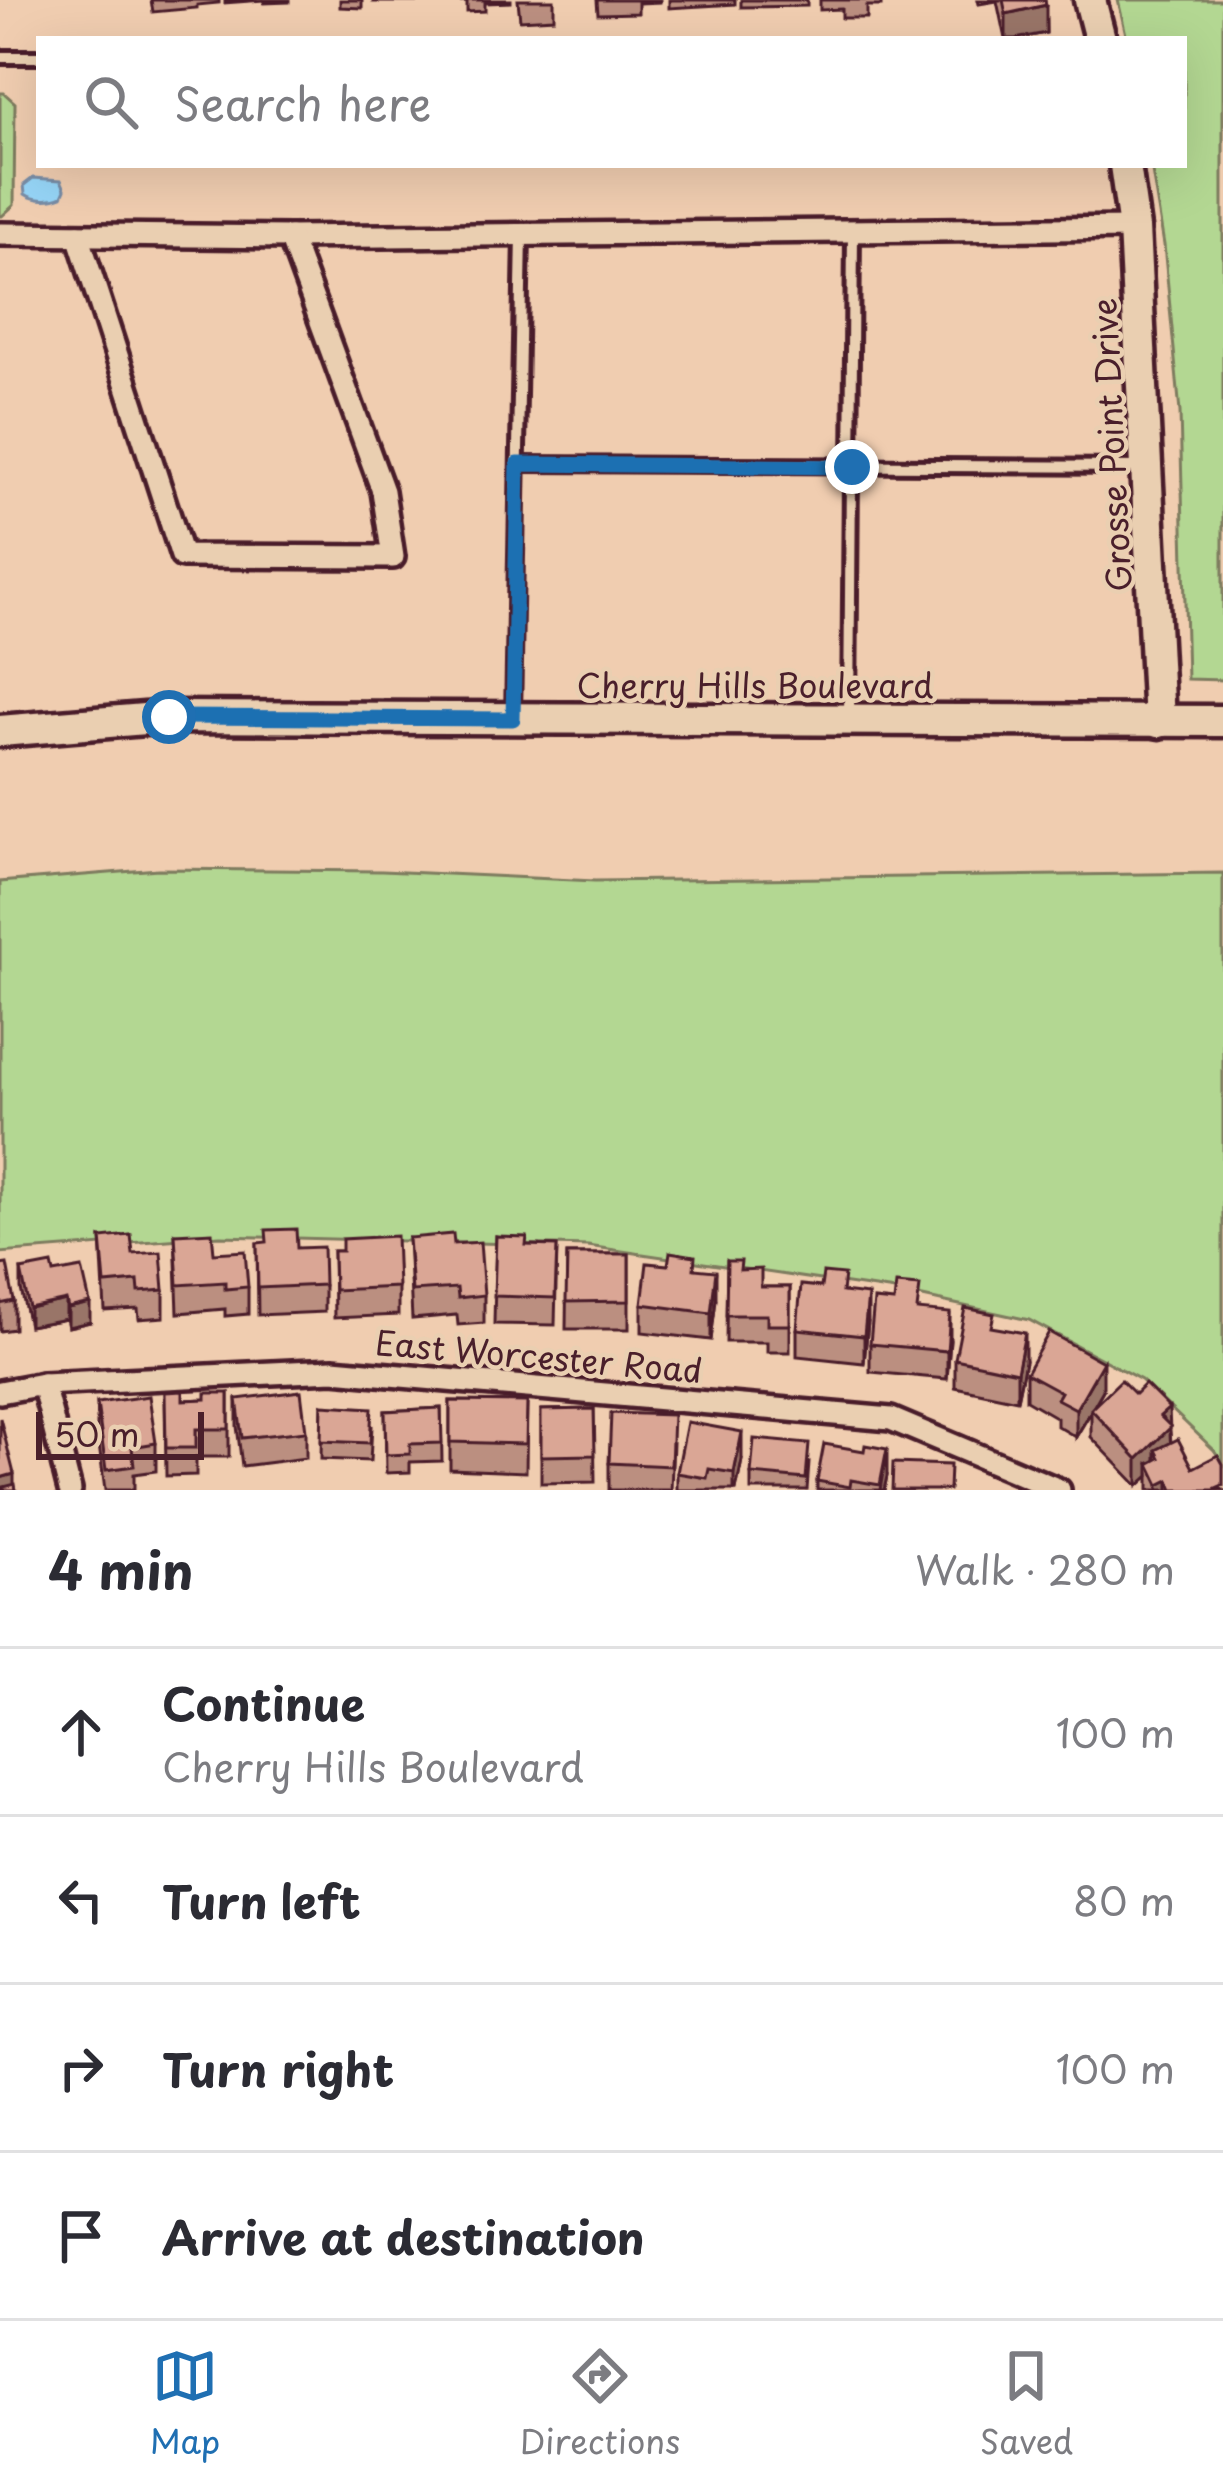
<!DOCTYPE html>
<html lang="en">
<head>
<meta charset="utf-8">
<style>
  :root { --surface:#fff; --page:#f2f2f3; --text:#2b2b33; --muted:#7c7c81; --line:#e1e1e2; --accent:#1f6fb2 }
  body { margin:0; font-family:"Playpen Sans",sans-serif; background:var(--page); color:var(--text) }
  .scale { position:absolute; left:36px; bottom:30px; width:168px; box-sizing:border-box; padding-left:12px; border:6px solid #4a1f2b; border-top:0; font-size:33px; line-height:42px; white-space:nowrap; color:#4a1f2b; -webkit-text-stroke:9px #eacfb1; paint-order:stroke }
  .stop { position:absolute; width:36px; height:36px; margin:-27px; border:9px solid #1f6fb2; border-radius:50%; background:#fff }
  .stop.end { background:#1f6fb2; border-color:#fff; box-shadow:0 3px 12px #0008 }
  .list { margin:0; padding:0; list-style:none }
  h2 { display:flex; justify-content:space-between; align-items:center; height:156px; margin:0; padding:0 48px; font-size:51px }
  h2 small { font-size:39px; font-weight:400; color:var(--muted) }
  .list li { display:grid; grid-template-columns:78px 1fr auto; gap:36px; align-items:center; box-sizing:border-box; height:168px; padding:0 48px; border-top:3px solid var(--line) }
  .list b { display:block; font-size:45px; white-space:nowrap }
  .list p { margin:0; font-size:39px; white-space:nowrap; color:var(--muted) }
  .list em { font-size:39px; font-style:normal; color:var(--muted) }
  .icon { flex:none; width:66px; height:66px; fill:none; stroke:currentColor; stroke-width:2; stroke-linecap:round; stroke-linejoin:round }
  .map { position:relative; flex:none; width:1223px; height:1490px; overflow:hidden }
  .search { position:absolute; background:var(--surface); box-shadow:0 12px 48px #0002; left:36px; right:36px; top:36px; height:132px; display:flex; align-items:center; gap:30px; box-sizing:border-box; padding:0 42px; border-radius:0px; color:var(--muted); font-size:45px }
  .sheet { height:828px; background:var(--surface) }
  nav { display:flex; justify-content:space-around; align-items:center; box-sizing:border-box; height:168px; border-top:3px solid var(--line); background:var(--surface); font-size:33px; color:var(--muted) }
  nav a { display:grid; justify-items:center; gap:6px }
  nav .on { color:var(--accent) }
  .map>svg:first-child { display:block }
  .green { fill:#b3d792; stroke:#7e7b5e; stroke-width:3 }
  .water { fill:url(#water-ripples); stroke:#788ca5; stroke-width:3 }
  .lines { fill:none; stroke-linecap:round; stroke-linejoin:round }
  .lane-casing { stroke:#4a1f2b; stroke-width:20 }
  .street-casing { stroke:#4a1f2b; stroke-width:30 }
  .secondary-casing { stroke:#4a1f2b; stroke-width:39 }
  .lane { stroke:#eacfb1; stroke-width:10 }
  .street { stroke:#eacfb1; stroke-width:21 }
  .secondary { stroke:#eacfb1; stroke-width:30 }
  .wall { fill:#bb8f80; stroke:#4a1f2b; stroke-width:3 }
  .shaded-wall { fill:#997468; stroke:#4a1f2b; stroke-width:3 }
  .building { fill:#daa695; stroke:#4a1f2b; stroke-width:3 }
  .route { stroke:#1f6fb2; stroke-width:15 }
  .labels { text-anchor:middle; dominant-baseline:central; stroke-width:9; stroke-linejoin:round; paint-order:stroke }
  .street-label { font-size:33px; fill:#4a1f2b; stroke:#eacfb1 }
</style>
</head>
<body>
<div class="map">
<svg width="1223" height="1490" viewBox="0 0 1223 1490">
  <defs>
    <pattern id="water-ripples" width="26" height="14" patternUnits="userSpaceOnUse" patternTransform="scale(3)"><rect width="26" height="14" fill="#96d5f7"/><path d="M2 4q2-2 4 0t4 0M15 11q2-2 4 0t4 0" fill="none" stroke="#83b6d4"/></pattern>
  </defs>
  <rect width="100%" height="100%" fill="#f0cdb0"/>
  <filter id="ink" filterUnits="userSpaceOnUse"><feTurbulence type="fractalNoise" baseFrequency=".00833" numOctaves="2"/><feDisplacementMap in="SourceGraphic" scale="24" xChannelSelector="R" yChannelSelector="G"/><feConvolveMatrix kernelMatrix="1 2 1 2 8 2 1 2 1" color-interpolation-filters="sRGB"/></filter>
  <g filter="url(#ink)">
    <g class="green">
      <path d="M1118,0H1223V680L1187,679L1180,412L1164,245L1151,165H1184V39H1127Z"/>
      <path d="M0,93H4L15,103L14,205L2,216H0Z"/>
      <path d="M158,869L382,871L595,881L1223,873V1463L1214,1450L1141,1380L1029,1320L895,1291L588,1246L220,1236L0,1253V882Z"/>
    </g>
    <path class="water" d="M33,178L61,180L65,189L62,196C51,201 35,201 25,194L24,185Z"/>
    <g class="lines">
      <g class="lane-casing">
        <g id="lane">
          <path d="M0,57H39"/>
          <path d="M518,464L1144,467"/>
          <path d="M513,716L522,234"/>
          <path d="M849,717L853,232"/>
        </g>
      </g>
      <g class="street-casing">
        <g id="street">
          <path d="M0,234L290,237L1134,228"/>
          <path d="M78,235L182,556L393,557L383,491L290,237"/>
          <path d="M43,1384L70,1490"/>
          <path d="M0,1392L43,1384L333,1370L891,1419L1059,1490"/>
        </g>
      </g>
      <g class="secondary-casing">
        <g id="secondary">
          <path d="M1090,0L1100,39"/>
          <path d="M1125,165L1134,228L1159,722"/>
          <path d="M0,731L169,717L1223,721"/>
        </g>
      </g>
      <use href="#lane" class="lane"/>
      <use href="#street" class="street"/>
      <use href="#secondary" class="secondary"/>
    </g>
    <g class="wall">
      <path d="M151,0H219V3L197,5V8L153,12Z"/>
      <path d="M225,0H264L225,3Z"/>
      <path d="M264,0H289V2L264,3Z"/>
      <path d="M340,0H362V8L340,7Z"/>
      <rect x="373" y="0" width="64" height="2"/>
      <path d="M444,0H511V2L485,3V11L467,12V2L444,3Z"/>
      <path d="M518,0H554V18L520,20Z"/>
      <path d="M597,0H660V2L638,3V13L598,14Z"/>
      <path d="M669,0H735V4L669,8Z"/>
      <path d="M741,0H807V6L741,7Z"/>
      <path d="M820,0H881V6H867V18H842V9L820,10Z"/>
      <path d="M978,0H1045L1046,33L1015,39H1005L997,1L979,4Z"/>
      <path d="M175,1234L214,1253L248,1287V1314L225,1316V1309L178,1313Z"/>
      <path d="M496,1236L526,1245L557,1246L555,1325L494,1324Z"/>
      <path d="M101,1238L133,1254L164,1290V1317L139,1319L138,1309L105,1311Z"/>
      <path d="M408,1238L454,1244L484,1295V1323L458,1325L457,1315L412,1319Z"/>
      <path d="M257,1243L297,1248L324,1285V1312L258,1315Z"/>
      <path d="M333,1251H342L398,1287V1315L334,1318Z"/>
      <path d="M567,1254H629V1329H566Z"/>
      <path d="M727,1261L761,1287H790V1352H767V1342H726Z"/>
      <path d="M0,1265L14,1301V1329L0,1331Z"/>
      <path d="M668,1265L695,1269L716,1299L711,1340L642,1332V1304Z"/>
      <path d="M21,1270L54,1273L90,1322L68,1327L66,1319L29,1326L21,1289Z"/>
      <path d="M844,1292L868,1322L864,1363L797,1356V1329Z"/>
      <path d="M920,1310L950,1340L947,1379L870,1372V1344Z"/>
      <path d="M955,1359L1025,1361L1017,1400L955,1387Z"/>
      <path d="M1026,1373L1103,1390L1094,1406L1135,1394L1169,1425L1171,1442L1193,1468L1223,1490H1149V1476L1138,1486L1091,1437V1412L1076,1437L1057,1426V1418L1026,1400Z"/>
      <path d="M165,1392L183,1400L206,1399L229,1393V1457H196V1475L166,1476Z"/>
      <path d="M237,1399L306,1431V1458L242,1466L237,1426Z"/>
      <path d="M450,1401L527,1402L526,1472L450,1469Z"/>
      <path d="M97,1403L156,1443V1471L134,1474V1490H105L97,1430Z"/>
      <path d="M322,1405L372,1426L370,1461L321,1459Z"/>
      <path d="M441,1408L442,1461L410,1462V1472L386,1473L385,1411Z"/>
      <path d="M594,1409L595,1482L541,1483V1410Z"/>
      <path d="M673,1443L671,1490H609V1463Z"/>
      <path d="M742,1460L736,1490H677V1473Z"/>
      <path d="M809,1463L807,1490H751V1474Z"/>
      <path d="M887,1476L884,1490H817V1481Z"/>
    </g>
    <g class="shaded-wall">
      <path d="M1046,5V33L1015,39H1006V14Z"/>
      <path d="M716,1271V1299L711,1340V1313Z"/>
      <path d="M868,1295V1322L864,1363V1336Z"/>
      <path d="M66,1300V1319L29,1326V1308Z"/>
      <path d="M90,1303V1322L68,1327V1308Z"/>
      <path d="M950,1313V1340L947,1379V1351Z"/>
      <path d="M1025,1333V1361L1017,1400V1372Z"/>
      <path d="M1103,1362V1390L1076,1437V1409Z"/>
      <path d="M1169,1408L1171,1455L1160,1458L1156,1450V1469L1149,1464V1476L1138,1486V1459L1160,1416Z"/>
      <path d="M742,1432V1460L736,1490H734V1473Z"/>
      <path d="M887,1449V1476L884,1490H880Z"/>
      <path d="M14,1474V1490H0V1478Z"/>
      <path d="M1169,1480V1490H1159V1485Z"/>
    </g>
    <g class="building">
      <path d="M1003,0H1045L1046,5L1006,14Z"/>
      <path d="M296,1229L297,1248L323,1247L324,1285L258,1288L257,1243L267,1242L266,1230Z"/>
      <path d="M212,1232L214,1253L245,1251L248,1287L225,1289V1282L178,1285L175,1234Z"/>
      <path d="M453,1234L454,1244L480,1242L484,1295L458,1298L457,1288L412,1291L408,1238Z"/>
      <path d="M131,1235L133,1254L161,1252L164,1290L139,1292L138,1281L105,1284L101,1238Z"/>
      <path d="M396,1236L398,1287L334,1290L333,1251H342V1239Z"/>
      <path d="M496,1236L527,1237L526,1245L557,1246L555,1298L494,1296Z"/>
      <path d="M670,1252L695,1256L694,1269L716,1271L711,1313L642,1304L647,1263L668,1265Z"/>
      <path d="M567,1254H629V1301L566,1302Z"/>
      <path d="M727,1261H741L740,1270L761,1269V1287H790V1325H767V1315H726Z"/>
      <path d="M7,1264L14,1301L0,1304V1265Z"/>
      <path d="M52,1264L54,1273L82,1268L90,1303L68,1308L66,1300L29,1308L21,1270Z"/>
      <path d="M823,1273L844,1275L842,1292L868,1295L864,1336L797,1329L801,1285L821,1287Z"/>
      <path d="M896,1284L920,1286L917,1310L950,1313L947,1351L870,1344L874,1300L894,1302Z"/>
      <path d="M965,1308L994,1314L991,1327L1025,1333L1017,1372L955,1359Z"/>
      <path d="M1049,1332L1103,1362L1076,1409L1057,1399L1061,1392L1026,1373Z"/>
      <path d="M1121,1380L1135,1394L1145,1384L1169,1408L1160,1416L1171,1427L1138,1459L1091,1409Z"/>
      <path d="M183,1391V1400L206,1399V1393H229V1429H196V1448H166L165,1392Z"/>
      <path d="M301,1391L306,1431L242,1438L237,1399Z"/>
      <path d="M149,1396L156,1443L132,1447L134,1466L106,1470L97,1403Z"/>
      <path d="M450,1401L527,1402L526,1444L450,1442Z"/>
      <path d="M322,1405L372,1408L370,1443L321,1441Z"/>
      <path d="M441,1408L442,1443L410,1444V1454L386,1455L385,1411Z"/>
      <path d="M594,1409L595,1455L541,1456V1410Z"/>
      <path d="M611,1413L673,1415L671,1466L609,1463Z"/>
      <path d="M0,1418L14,1474L0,1478Z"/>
      <path d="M687,1422L742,1432L734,1473L709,1469L707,1478L677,1473Z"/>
      <path d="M754,1439L809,1444L806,1479L751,1474Z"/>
      <path d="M1178,1439L1193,1468L1218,1455L1223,1464V1485L1216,1488L1217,1490H1173L1169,1480L1159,1485L1149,1464L1160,1458L1156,1450Z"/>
      <path d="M824,1444L864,1451L865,1445L887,1449L880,1485L851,1480L850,1487L817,1481Z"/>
      <path d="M893,1463L950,1465L949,1490H892Z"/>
      <path d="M15,1484L16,1490H0V1488Z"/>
    </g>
  </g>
  <g class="lines" filter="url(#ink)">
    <path class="route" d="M169,717L513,719L518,464L852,467"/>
  </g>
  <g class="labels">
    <g class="street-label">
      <text transform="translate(1110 445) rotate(-93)">Grosse Point Drive</text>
      <text x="755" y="684">Cherry Hills Boulevard</text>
      <text transform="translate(539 1355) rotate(5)">East Worcester Road</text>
    </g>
  </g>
</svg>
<div class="scale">50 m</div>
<div class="stop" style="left:169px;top:717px"></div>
<div class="stop end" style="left:852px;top:467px"></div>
<div class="search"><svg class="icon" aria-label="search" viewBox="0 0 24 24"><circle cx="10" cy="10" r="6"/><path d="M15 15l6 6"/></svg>Search here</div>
</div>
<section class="sheet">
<h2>4 min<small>Walk · 280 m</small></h2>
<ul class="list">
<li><svg class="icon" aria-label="ahead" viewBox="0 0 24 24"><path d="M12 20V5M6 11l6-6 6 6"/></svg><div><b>Continue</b><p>Cherry Hills Boulevard</p></div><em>100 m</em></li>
<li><svg class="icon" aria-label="left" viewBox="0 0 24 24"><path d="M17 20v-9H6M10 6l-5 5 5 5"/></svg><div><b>Turn left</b></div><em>80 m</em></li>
<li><svg class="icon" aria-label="right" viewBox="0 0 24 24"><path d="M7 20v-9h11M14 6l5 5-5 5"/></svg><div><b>Turn right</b></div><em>100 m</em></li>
<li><svg class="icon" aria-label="arrive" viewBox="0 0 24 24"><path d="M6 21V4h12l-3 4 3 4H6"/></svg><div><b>Arrive at destination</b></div></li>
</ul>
</section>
<nav>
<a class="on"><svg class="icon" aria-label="map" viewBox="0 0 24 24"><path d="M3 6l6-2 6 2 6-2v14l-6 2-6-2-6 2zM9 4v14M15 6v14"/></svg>Map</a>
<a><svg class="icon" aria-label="directions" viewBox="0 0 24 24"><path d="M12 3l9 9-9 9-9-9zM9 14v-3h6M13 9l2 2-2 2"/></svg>Directions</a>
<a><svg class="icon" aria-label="saved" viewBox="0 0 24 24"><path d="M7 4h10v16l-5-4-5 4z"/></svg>Saved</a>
</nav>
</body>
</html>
